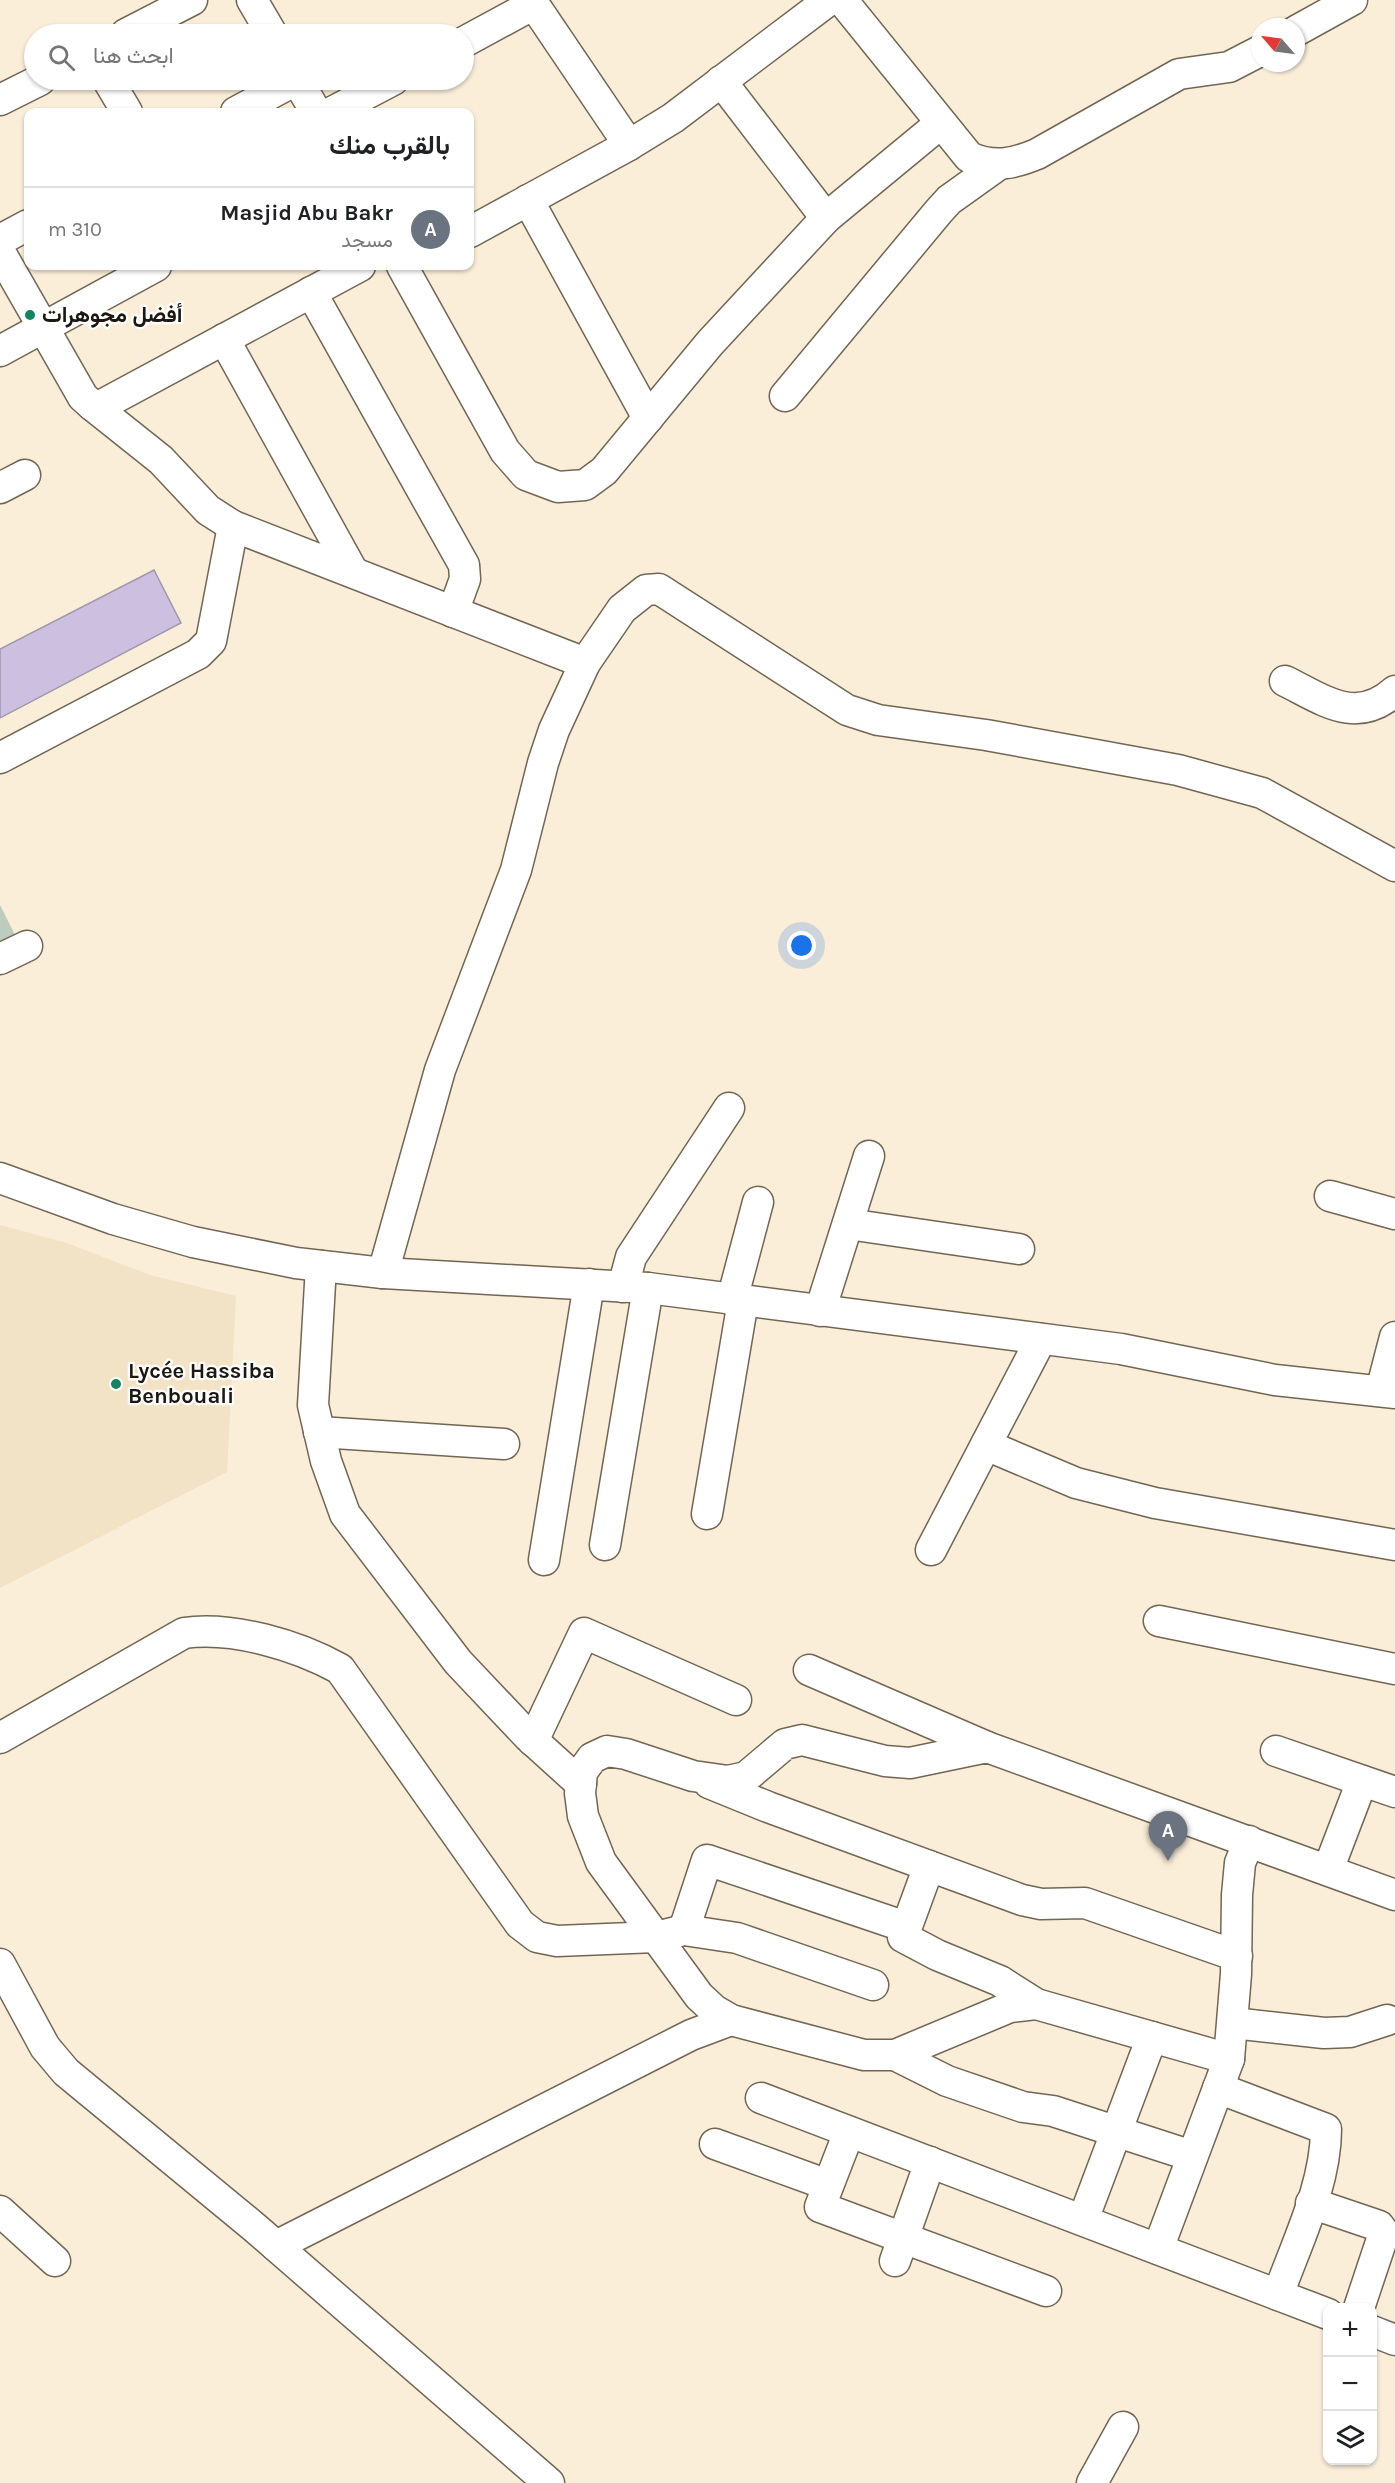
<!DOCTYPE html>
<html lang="ar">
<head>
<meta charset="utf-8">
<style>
  :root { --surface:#fff; --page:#f6f6f6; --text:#202124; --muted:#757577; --line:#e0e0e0; --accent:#138360 }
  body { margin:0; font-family:Karla,Vazirmatn,sans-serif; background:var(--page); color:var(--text); direction:rtl }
  .controls { position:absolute; right:18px; bottom:18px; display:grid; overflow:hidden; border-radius:12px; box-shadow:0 2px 4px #0004 }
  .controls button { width:54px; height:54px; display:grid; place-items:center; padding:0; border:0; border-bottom:2px solid var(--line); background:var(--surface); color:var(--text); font:30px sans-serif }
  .compass { position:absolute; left:1251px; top:18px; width:54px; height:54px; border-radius:50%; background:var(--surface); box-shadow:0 2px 4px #0004; rotate:298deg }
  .you { position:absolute; left:802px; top:946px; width:21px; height:21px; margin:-15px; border:4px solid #fff; border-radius:50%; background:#1a73e8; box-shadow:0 0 0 9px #1a73e833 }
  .badge { display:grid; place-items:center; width:39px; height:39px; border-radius:50%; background:var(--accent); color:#fff; font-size:20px; font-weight:700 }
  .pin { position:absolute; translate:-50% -50px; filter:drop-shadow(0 2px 3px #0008) }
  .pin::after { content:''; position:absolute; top:32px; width:21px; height:18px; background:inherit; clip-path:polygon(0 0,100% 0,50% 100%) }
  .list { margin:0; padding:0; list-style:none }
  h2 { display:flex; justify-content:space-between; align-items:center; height:78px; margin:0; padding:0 24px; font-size:26px }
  h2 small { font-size:20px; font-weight:400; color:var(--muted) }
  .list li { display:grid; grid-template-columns:39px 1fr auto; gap:18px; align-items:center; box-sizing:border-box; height:84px; padding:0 24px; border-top:2px solid var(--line) }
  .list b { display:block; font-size:22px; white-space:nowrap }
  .list p { margin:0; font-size:20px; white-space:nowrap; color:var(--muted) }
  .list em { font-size:20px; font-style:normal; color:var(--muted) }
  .icon { flex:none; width:33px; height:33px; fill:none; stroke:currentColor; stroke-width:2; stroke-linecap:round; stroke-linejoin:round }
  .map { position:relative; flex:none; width:1395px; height:2483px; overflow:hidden; direction:ltr }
  .search { position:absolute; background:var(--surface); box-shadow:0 2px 4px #0004; left:24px; top:24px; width:450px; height:66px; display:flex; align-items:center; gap:15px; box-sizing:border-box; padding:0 21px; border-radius:33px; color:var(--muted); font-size:22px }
  .panel { position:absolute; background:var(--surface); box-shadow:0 2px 4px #0004; left:24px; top:108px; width:450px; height:162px; border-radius:12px; direction:rtl }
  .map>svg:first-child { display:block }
  .built { fill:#f2e3c7 }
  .green { fill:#bdccbc }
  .building { fill:#ccbfdf; stroke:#9f97ab; stroke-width:1.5 }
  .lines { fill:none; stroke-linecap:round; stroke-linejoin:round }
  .minor-casing { stroke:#716654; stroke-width:33 }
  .minor { stroke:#fff; stroke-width:30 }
  .poi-dot { fill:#138360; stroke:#fff; stroke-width:2 }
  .labels { text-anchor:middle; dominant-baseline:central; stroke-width:4.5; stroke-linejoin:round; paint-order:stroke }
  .poi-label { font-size:22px; font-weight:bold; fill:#1c1811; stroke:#fff; text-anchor:start }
</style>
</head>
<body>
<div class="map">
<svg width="1395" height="2483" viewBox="0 0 1395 2483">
  <rect width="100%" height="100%" fill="#faeed9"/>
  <path class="built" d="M0,1225L67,1243L150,1275L236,1296L227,1472L0,1588Z"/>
  <path class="green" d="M0,905L15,935L0,943Z"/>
  <path class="building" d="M154,570L181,623L0,718V649Z"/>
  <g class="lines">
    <g class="minor-casing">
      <g id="minor">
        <path d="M252,0L272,34"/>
        <path d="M531,0L629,145"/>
        <path d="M842,0L969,157C994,168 1013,164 1037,154L1179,74L1229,67L1260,51"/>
        <path d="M1296,31L1352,0"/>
        <path d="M126,34L192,0"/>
        <path d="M464,42L534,4"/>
        <path d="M108,80L127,112"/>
        <path d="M297,80L316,112"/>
        <path d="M721,81L826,218"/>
        <path d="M0,100L40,80"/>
        <path d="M236,112L296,80"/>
        <path d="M332,112L393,80"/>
        <path d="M528,200L648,418"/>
        <path d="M470,232L629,145L673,118L829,0"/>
        <path d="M0,240L28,225"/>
        <path d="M0,252L83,397L92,405H102L360,266"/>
        <path d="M402,266L505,451L526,475L558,487L585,485L604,471L710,343L826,218L941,123"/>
        <path d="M311,292L464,565L465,579L453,612"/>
        <path d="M224,339L353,572"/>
        <path d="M0,351L156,266"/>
        <path d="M785,396L939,211L949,200L998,165"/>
        <path d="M92,405L161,460L208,510L233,526L585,663"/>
        <path d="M0,488L25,475"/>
        <path d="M1285,681C1324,700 1356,726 1395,691"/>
        <path d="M0,758L198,654L211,641L233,526"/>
        <path d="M0,959L27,946"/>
        <path d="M0,1178L113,1219L193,1242L296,1263L383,1273L648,1288L1121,1349L1275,1380L1395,1393"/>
        <path d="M1330,1196L1395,1214"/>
        <path d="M848,1224L1019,1249"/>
        <path d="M321,1266L313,1405L326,1461L345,1514L458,1662L528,1736L581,1784"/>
        <path d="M383,1273L440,1070L516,870L543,763L554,730L585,663L622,609L646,590L659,589L847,710L878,720L986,735L1178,770L1262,793L1395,866"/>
        <path d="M623,1287L631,1257L729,1108"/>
        <path d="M732,1300L758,1202"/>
        <path d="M820,1311L869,1156"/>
        <path d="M1381,1391L1395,1337"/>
        <path d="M319,1432L504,1444"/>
        <path d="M986,1445L1076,1483L1155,1503L1395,1545"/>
        <path d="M707,1514L743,1301"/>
        <path d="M605,1545L648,1288"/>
        <path d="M931,1550L1041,1339"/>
        <path d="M544,1560L589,1284"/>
        <path d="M1159,1621L1395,1669"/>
        <path d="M809,1670L987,1747"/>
        <path d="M0,1738L184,1633C232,1626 297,1645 340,1669L520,1924L537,1937L557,1941L656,1937L684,1930L737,1938L873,1985"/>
        <path d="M533,1741L584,1633L736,1700"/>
        <path d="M1276,1751L1395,1792"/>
        <path d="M709,1783L768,1807L1022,1900L1041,1904L1085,1903L1237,1956"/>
        <path d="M929,1866L903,1937L937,1955L1000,1981L1036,2004"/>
        <path d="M1328,1870L1362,1781"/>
        <path d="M684,1930L707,1860L906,1927"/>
        <path d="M0,1964L45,2047L66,2072L254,2227L549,2483"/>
        <path d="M1233,2023L1324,2033L1350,2032L1387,2020"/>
        <path d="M895,2055L947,2081L1023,2107L1053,2111L1192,2156"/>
        <path d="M1229,2059L1036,2004L1010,2007L895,2055H864L731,2020L714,2010L699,1996L601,1862L583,1816L580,1793L582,1772L592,1758L607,1751L626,1754L693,1776L728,1781L746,1777L785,1744L802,1740L885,1761L910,1763L987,1747L1395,1895"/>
        <path d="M1218,2088L1326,2129C1326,2185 1297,2242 1278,2295"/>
        <path d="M761,2098L1328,2314"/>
        <path d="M849,2132L820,2207L1046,2291"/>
        <path d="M715,2144L828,2185"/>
        <path d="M1311,2203L1379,2226L1384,2233L1359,2308"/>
        <path d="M0,2211L55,2261"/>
        <path d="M1083,2220L1152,2037"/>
        <path d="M276,2246L691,2035L731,2020"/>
        <path d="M1158,2249L1229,2059L1236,1974L1237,1895L1240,1863L1249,1841"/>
        <path d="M895,2261L930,2162"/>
        <path d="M1372,2331L1395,2340"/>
        <path d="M1092,2483L1123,2427"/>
      </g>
    </g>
    <use href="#minor" class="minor"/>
  </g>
  <g class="poi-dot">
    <circle cx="30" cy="315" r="6"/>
    <circle cx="116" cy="1384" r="6"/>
  </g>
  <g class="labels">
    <g class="poi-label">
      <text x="42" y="315">أفضل مجوهرات</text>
      <text x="128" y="1371">Lycée Hassiba<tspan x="128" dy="25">Benbouali</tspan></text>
    </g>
  </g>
</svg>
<div class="controls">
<button>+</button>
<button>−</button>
<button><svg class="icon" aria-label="layers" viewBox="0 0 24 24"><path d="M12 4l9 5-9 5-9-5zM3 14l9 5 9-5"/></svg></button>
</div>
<svg class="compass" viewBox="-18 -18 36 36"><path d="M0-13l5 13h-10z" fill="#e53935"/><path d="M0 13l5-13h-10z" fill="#757577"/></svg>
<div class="you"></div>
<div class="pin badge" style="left:1168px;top:1861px;background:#6b7280">A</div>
<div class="search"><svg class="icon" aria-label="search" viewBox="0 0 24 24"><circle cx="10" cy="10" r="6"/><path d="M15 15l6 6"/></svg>ابحث هنا</div>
<section class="panel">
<h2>بالقرب منك<small></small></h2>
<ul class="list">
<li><span class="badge" style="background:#6b7280">A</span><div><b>Masjid Abu Bakr</b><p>مسجد</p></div><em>310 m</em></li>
</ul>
</section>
</div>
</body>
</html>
